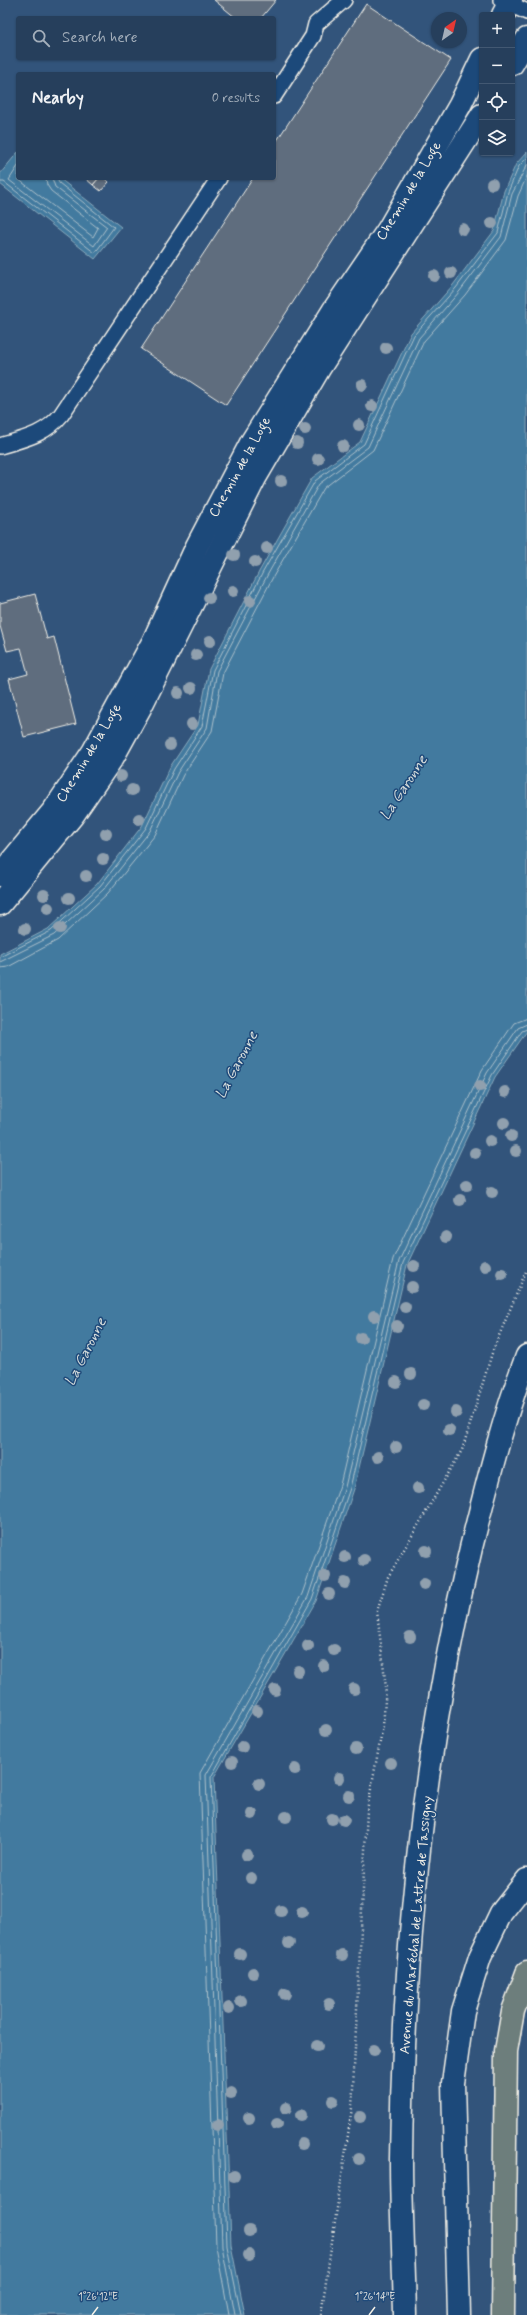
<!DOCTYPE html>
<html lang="en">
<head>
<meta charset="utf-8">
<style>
  :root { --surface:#263f5c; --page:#2e4662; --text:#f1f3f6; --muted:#a4afbb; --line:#425872 }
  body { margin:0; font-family:Mynerve,sans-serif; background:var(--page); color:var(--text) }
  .controls { position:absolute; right:12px; top:12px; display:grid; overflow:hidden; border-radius:4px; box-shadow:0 1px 3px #0004 }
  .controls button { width:36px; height:36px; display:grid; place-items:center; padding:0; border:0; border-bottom:1px solid var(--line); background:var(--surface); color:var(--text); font:20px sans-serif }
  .compass { position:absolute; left:431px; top:12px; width:36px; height:36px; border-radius:50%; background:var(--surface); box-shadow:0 1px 3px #0004; rotate:34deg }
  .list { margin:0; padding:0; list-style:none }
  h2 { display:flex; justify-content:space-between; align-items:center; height:52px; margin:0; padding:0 16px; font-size:17px }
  h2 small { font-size:13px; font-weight:400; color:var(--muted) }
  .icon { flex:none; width:22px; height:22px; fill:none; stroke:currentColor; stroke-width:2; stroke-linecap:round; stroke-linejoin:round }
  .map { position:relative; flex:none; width:527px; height:2315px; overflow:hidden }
  .search { position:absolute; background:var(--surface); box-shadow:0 1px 3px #0004; left:16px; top:16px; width:260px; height:44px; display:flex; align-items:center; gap:10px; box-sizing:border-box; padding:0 14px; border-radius:4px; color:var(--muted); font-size:15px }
  .panel { position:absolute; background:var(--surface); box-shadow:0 1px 3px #0004; left:16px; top:72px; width:260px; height:108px; border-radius:4px }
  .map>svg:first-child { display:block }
  .water { fill:#437a9f; stroke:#8aaabc }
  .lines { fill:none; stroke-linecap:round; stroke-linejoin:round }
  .shore { stroke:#adc1cb; stroke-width:1 }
  .building { fill:#5e6d7e; stroke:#f4f1e8 }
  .service-casing { stroke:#f4f1e8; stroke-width:18 }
  .minor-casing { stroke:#f4f1e8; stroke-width:25 }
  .secondary-casing { stroke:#f4f1e8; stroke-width:25 }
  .motorway-casing { stroke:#f4f1e8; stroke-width:25 }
  .path { stroke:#f4f1e8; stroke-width:2.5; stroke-dasharray:1 3; stroke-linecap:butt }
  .service { stroke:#1f4a7a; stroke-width:15 }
  .minor { stroke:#1f4a7a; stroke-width:22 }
  .secondary { stroke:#1f4a7a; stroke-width:22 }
  .motorway { stroke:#6d7e7c; stroke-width:22 }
  .tree { fill:#90a0ae }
  .ticks { fill:none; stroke:#f4f1e8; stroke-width:1.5 }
  .labels { text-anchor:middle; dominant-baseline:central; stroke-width:3; stroke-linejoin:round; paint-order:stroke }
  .street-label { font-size:14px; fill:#f4f1e8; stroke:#1f4a7a }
  .water-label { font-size:15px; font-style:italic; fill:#d9dfdd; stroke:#1f4a7a }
  .ticks-label { font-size:10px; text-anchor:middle; fill:#f4f1e8; stroke:#1f4a7a; stroke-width:3; stroke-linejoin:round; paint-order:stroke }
</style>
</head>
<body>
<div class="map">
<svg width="527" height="2315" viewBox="0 0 527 2315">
  <rect width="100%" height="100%" fill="#32547b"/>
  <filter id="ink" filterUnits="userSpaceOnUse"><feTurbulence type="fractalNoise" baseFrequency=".025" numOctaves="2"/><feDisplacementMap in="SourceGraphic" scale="8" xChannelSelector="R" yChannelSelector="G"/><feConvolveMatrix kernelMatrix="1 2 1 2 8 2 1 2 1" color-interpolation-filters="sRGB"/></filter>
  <g filter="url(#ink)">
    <g class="water">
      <path d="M18,152V178H59L121,227L95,259L0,184V174Z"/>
      <path d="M527,152V1031L495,1077L407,1265L354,1489L316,1601L214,1777L231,2245L245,2315H0V954L48,929L97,884L142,826L170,767L198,725L209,669L260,570L312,478L360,442L411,333L453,285L494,231L504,191L516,164Z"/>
    </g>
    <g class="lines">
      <g class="shore">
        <path d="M18,166L9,180L94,246L107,227L55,187L52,178"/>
        <path d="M18,176V179L93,237L98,228L51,191L47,185L46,178"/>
        <path d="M0,182H4L95,253L114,227L59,183L57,178"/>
        <path d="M0,957L51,931L100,886L146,828L174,769L202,726L213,670L263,572L315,481L364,444L414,335L456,288L498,233L508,192L519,166L527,158"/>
        <path d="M0,962L54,935L104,889L150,831L178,772L207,728L217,671L268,574L319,484L368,447L419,338L460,291L501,237L512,194L527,165"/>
        <path d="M0,968L8,967L58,940L108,893L155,835L183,775L212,731L223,673L273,577L324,488L373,450L424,341L465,295L506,240L518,196L527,176"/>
        <path d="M229,2315L216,2246L200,1773L302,1594L340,1485L393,1259L482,1070L514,1023L527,1018"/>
        <path d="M235,2315L222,2246L206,1775L308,1597L345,1487L399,1261L487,1073L518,1028L527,1024"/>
        <path d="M241,2315L227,2246L211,1777L312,1599L350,1488L403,1263L492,1075L522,1031L527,1029"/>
      </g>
    </g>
    <g class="building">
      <path d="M214,0H276L261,18H236Z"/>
      <path d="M366,4L451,60L226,405L141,349L253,178H274V145Z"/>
      <path d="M85,178H99L93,185Z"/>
      <path d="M99,178H104L109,182L101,191L93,185Z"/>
      <path d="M35,594L47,639L54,637L76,724L24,737L9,679L28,674L21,648L7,651L0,626V603Z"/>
    </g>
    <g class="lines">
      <g class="service-casing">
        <g id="service">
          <path d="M501,0L527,12"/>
          <path d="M274,96L313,36L316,24L344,0"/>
          <path d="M0,446C23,439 45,435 61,415L219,178"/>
        </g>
      </g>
      <g class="minor-casing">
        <g id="minor">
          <path d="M503,15L511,0"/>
          <path d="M512,64L527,39"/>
          <path d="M0,875L54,810L93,752L153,642L197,546L252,441L333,311L388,230L460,105L482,59"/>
          <path d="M0,904L73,815L113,757L140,708L255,478L320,367L482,115"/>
        </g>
      </g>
      <g class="secondary-casing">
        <g id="secondary">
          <path d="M405,2315C404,2263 401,2211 401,2159C403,1954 423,1747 471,1548C487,1484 503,1418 527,1356"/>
          <path d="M459,2315L453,2083L463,2011L480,1957L501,1913L527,1880"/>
        </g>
      </g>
      <g class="motorway-casing">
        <path id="motorway" d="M503,2315L506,2051L513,2011L527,1973"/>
      </g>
      <path class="path" d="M321,2315L352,2108L367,1810L383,1726L386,1688L377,1611L388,1577L462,1450L493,1350L527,1269"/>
      <use href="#service" class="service"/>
      <use href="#minor" class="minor"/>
      <use href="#secondary" class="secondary"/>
      <use href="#motorway" class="motorway"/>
    </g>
    <g class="tree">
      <circle cx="492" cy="184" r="6"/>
      <circle cx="492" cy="223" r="6"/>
      <circle cx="463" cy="229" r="6"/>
      <circle cx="451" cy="273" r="6"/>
      <circle cx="434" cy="276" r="6"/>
      <circle cx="386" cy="348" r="6"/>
      <circle cx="362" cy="385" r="6"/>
      <circle cx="372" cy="406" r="6"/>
      <circle cx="359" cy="425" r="6"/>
      <circle cx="305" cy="429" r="6"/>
      <circle cx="297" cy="443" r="6"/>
      <circle cx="343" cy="446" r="6"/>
      <circle cx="318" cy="459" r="6"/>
      <circle cx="281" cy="481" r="6"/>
      <circle cx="267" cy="548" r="6"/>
      <circle cx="234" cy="555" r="6"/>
      <circle cx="255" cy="562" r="6"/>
      <circle cx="233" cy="591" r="6"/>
      <circle cx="209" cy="598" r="6"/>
      <circle cx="250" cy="601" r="6"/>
      <circle cx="210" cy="641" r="6"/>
      <circle cx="196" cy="655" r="6"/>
      <circle cx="191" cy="688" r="6"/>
      <circle cx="178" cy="693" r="6"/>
      <circle cx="192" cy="724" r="6"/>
      <circle cx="170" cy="745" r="6"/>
      <circle cx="121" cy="776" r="6"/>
      <circle cx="132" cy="790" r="6"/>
      <circle cx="139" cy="819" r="6"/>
      <circle cx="106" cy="834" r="6"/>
      <circle cx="103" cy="859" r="6"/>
      <circle cx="86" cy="876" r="6"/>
      <circle cx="44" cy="895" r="6"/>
      <circle cx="69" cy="898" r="6"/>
      <circle cx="48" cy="908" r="6"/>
      <circle cx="60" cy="928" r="6"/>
      <circle cx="25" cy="929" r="6"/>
      <circle cx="480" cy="1086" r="6"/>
      <circle cx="505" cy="1092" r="6"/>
      <circle cx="504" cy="1123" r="6"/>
      <circle cx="511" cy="1136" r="6"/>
      <circle cx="490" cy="1141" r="6"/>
      <circle cx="516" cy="1151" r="6"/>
      <circle cx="475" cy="1153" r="6"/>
      <circle cx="467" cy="1185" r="6"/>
      <circle cx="492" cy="1192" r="6"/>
      <circle cx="460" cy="1200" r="6"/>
      <circle cx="446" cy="1237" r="6"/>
      <circle cx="414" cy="1266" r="6"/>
      <circle cx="485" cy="1266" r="6"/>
      <circle cx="502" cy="1274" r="6"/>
      <circle cx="412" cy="1287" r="6"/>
      <circle cx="405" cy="1307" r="6"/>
      <circle cx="374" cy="1316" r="6"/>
      <circle cx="397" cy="1326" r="6"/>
      <circle cx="361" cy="1338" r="6"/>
      <circle cx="411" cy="1374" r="6"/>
      <circle cx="396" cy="1382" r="6"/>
      <circle cx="423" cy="1405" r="6"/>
      <circle cx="456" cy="1412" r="6"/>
      <circle cx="449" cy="1430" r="6"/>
      <circle cx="396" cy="1447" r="6"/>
      <circle cx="378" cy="1457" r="6"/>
      <circle cx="418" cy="1488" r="6"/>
      <circle cx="426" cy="1551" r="6"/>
      <circle cx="345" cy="1557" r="6"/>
      <circle cx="364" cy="1560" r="6"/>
      <circle cx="325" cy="1576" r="6"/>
      <circle cx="345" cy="1583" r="6"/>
      <circle cx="424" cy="1584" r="6"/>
      <circle cx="329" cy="1594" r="6"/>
      <circle cx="410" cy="1637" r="6"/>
      <circle cx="308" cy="1646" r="6"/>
      <circle cx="334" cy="1650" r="6"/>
      <circle cx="324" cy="1666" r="6"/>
      <circle cx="298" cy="1671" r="6"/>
      <circle cx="354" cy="1689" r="6"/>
      <circle cx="275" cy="1690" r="6"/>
      <circle cx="257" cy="1711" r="6"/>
      <circle cx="326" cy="1730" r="6"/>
      <circle cx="242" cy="1747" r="6"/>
      <circle cx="356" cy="1749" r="6"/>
      <circle cx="232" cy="1762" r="6"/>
      <circle cx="391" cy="1763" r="6"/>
      <circle cx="295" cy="1769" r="6"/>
      <circle cx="339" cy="1778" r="6"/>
      <circle cx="259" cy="1784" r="6"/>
      <circle cx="349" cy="1796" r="6"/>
      <circle cx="252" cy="1814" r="6"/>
      <circle cx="286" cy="1817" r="6"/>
      <circle cx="332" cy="1819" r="6"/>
      <circle cx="344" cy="1820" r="6"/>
      <circle cx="247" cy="1855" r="6"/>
      <circle cx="251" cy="1878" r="6"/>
      <circle cx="281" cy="1911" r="6"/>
      <circle cx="302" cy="1912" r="6"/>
      <circle cx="289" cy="1943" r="6"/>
      <circle cx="240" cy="1954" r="6"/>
      <circle cx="342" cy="1955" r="6"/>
      <circle cx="253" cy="1973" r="6"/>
      <circle cx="285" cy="1994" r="6"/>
      <circle cx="241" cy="2001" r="6"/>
      <circle cx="329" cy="2004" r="6"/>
      <circle cx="229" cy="2008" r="6"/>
      <circle cx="317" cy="2046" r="6"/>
      <circle cx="374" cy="2050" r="6"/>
      <circle cx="231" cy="2093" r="6"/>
      <circle cx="333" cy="2101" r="6"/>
      <circle cx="286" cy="2108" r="6"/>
      <circle cx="301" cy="2115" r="6"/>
      <circle cx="360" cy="2117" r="6"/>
      <circle cx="249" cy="2118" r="6"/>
      <circle cx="277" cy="2124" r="6"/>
      <circle cx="218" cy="2125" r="6"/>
      <circle cx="302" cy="2144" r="6"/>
      <circle cx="359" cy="2159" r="6"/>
      <circle cx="234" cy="2176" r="6"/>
      <circle cx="249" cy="2231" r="6"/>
      <circle cx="249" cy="2255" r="6"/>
    </g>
  </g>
  <path class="ticks" d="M92,2315L98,2307M369,2315L375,2307"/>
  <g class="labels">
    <g class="street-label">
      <text transform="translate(409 191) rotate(-59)">Chemin de la Loge</text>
      <text transform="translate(240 467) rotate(-61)">Chemin de la Loge</text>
      <text transform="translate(89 753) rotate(-59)">Chemin de la Loge</text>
      <text transform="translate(416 1925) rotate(-85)">Avenue du Maréchal de Lattre de Tassigny</text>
    </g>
    <g class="water-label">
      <text transform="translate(404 788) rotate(-57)">La Garonne</text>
      <text transform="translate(237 1065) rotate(-62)">La Garonne</text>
      <text transform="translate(86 1352) rotate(-63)">La Garonne</text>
    </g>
  </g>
  <g class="ticks-label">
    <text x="98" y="2300">1°26'12"E</text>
    <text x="375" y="2300">1°26'14"E</text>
  </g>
</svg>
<div class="controls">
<button>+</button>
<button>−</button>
<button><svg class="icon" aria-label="locate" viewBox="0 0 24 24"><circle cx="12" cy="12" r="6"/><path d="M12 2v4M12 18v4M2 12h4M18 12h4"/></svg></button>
<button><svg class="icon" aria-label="layers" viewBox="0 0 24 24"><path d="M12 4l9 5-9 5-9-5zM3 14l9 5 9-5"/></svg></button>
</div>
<svg class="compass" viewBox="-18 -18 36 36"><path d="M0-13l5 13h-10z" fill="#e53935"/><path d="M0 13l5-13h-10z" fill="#a4afbb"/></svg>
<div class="search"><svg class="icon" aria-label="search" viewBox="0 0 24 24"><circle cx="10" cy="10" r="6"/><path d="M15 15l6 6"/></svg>Search here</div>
<section class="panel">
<h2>Nearby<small>0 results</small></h2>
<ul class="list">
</ul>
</section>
</div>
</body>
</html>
